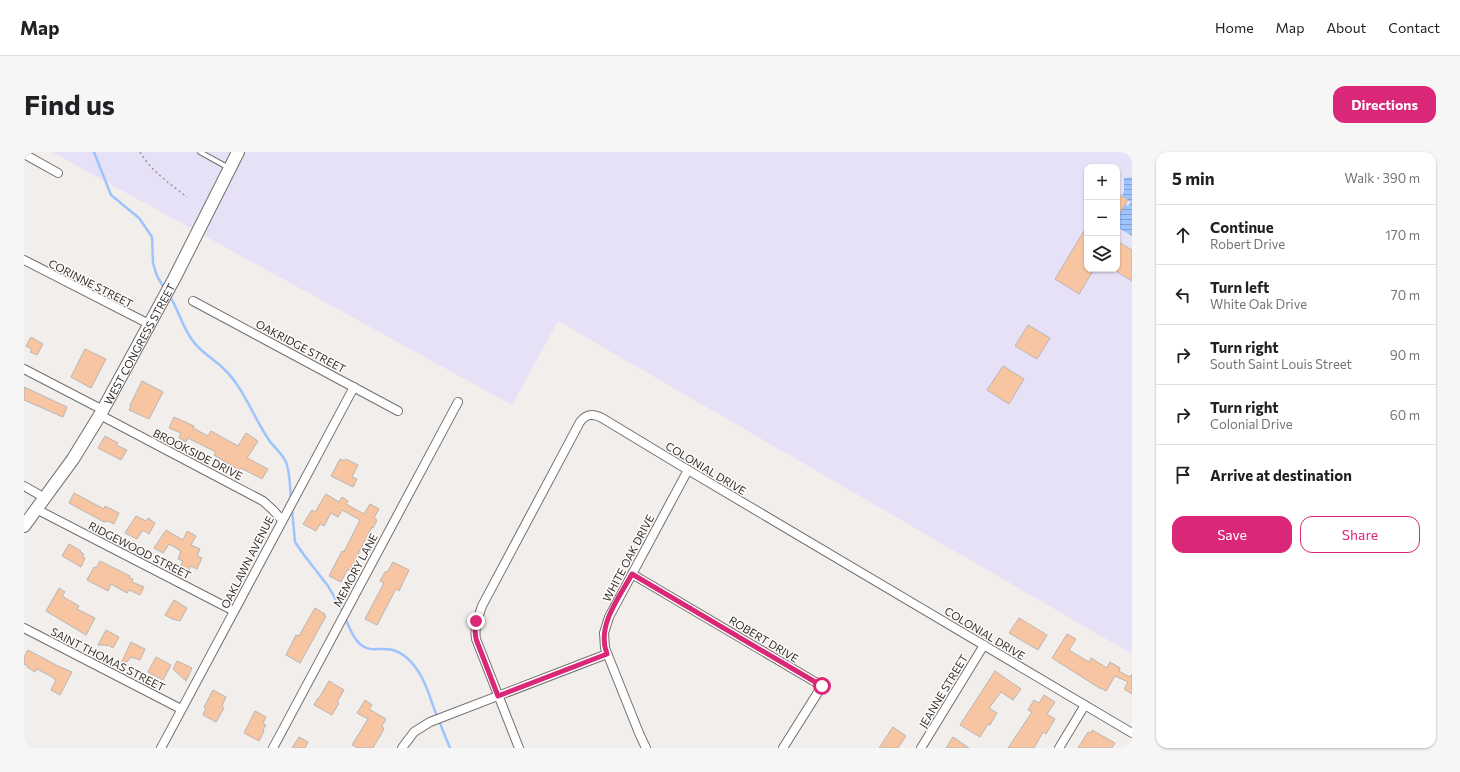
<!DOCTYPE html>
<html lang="en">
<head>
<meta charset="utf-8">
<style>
  :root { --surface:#fff; --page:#f6f6f6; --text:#202124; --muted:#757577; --line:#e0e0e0; --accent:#db2777 }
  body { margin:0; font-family:Commissioner,sans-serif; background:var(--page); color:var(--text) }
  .controls { position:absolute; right:12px; top:12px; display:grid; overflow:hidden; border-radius:8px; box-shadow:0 1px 3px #0004 }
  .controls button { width:36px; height:36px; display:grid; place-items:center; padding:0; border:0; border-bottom:1px solid var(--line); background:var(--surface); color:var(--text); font:20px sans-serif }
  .stop { position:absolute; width:12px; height:12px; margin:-9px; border:3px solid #db2777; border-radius:50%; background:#fff }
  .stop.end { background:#db2777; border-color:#fff; box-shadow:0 1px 4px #0008 }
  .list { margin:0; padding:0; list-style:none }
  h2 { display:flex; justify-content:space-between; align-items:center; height:52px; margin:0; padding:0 16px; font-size:17px }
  h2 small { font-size:13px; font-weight:400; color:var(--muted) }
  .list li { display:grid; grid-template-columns:26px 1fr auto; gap:12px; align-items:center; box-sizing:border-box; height:60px; padding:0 16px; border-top:1px solid var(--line) }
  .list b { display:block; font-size:15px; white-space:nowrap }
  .list p { margin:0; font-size:13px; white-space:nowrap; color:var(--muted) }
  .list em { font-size:13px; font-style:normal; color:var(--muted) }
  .actions { display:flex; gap:8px; padding:12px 16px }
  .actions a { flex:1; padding:9px 0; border:1px solid var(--accent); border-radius:12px; text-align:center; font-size:14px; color:var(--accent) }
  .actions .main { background:var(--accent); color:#fff }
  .icon { flex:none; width:22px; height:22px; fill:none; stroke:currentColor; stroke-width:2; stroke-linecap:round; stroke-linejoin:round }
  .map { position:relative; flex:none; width:1108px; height:596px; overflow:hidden; border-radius:12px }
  header { display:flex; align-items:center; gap:24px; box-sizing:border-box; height:56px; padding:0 20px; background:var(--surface); border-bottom:1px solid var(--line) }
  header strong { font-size:19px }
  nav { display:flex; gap:22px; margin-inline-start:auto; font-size:14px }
  .intro { display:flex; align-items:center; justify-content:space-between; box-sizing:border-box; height:96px; padding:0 24px }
  h1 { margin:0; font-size:28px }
  .button { padding:10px 18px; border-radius:12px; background:var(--accent); color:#fff; font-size:14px; font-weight:700 }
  main { display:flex; gap:24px; padding:0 24px }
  aside { flex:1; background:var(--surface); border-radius:12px; box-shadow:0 1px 3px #0004 }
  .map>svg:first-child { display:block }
  .education { fill:#e7e1f7; fill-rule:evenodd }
  .water { fill:url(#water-rules) }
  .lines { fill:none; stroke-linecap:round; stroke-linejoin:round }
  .stream { stroke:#9dc4fe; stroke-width:2.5 }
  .building { fill:#f8c5a3; stroke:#b9b5b2 }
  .lane-casing { stroke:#736f6d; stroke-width:6 }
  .street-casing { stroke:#736f6d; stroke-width:10 }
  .secondary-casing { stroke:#736f6d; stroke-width:14 }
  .path { stroke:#9a9794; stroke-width:1.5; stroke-dasharray:2 3; stroke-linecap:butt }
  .lane { stroke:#fff; stroke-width:4 }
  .street { stroke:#fff; stroke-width:8 }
  .secondary { stroke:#fff; stroke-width:12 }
  .route { stroke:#db2777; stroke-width:5 }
  .labels { text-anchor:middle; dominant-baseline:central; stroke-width:3; stroke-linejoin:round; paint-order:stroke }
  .street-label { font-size:11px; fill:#333130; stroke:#fffbf9 }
</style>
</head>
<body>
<header>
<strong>Map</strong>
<nav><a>Home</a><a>Map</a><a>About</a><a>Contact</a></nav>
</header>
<div class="intro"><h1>Find us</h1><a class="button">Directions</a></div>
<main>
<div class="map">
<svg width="1108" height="596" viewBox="0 0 1108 596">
  <defs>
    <pattern id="water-rules" width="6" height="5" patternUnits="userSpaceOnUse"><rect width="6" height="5" fill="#9dc4fe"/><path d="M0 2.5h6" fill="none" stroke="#81a0ce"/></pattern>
  </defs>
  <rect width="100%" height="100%" fill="#f2eeeb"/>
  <path class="education" d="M28,0H1108V502L534,169L488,253ZM1063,15H1093V117H1063Z"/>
  <path class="water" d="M1108,25V84L1093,75V65L1101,52L1104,54L1107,50L1098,45L1100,38V26Z"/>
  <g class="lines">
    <g class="stream">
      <path d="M70,0L87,43L115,66L128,85L129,111L133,124L140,136"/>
      <path d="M145,143C155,158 158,175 169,189C177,201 191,207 201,218C221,238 229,265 245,288C250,296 260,302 263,313C266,323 266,336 267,346"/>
      <path d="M268,357L271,390L280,403L304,434L319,460"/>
      <path d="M321,465C341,520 355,482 383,506C399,520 404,540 411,559C416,571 421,584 426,596"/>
    </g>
  </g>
  <g class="building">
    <path d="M1093,41L1104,48L1093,65Z"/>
    <path d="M1063,74V117H1070L1055,142L1031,127Z"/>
    <path d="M1093,89L1108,98V129L1093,120Z"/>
    <path d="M1004,173L1026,186L1013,207L991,194Z"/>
    <path d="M7,185L19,192L13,203L6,200L8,197L2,194Z"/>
    <path d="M61,197L82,207L67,236L47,225Z"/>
    <path d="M979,214L1000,227L985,252L963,238Z"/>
    <path d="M118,229L139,240L125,267L105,258L107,254L106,253Z"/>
    <path d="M0,235L43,255L39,265L0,248Z"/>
    <path d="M150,265L170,274L169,276L184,284L187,279L214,294L222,281L234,289L223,306L244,317L238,327L217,316L215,318L190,303L192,300L164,286L162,290L155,286L157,281L145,276Z"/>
    <path d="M81,284L94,291L92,293L103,298L97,308L74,296Z"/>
    <path d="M316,307L321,309L322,307L334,313L328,325L333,327L329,335L307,324Z"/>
    <path d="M50,341L80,357L81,354L95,361L90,372L84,369L80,370L45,351Z"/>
    <path d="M302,342L315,350L318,345L324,349L322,352L340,362L346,352L355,357L350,366L353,368L349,376L348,375L326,418H323L317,430L305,424L318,399L320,400L336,368L318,358L314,365L307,361L300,374L296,372L292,379L279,372L288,358L291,360Z"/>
    <path d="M112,364L122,369L124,366L131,371L125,382L119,378L113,387L101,381Z"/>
    <path d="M142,378L159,388L163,379L172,384L167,393L176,397L173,404L178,406L173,417L167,414L165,418L156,414L159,409L154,407L157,399L145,392L139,401L130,396Z"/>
    <path d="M45,392L57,399L56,400L60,402L58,405L61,406L57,415L38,404Z"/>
    <path d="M76,409L106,424L105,426L109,427L108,430L120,435L116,443L105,438L103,441L87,432L84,439L63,428L70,415L72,416Z"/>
    <path d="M369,410L385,418L375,439L372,437L353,473L341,467L360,431L356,429L361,420L364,419Z"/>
    <path d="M35,436L41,440L38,444L55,454L53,457L71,466L62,483L22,459Z"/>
    <path d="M150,448L163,456L156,469L148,467L141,463Z"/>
    <path d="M291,456L301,462L300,464H302L276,511L262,503L272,483L275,484Z"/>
    <path d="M995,466L1023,483L1014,498L985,481Z"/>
    <path d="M82,478L95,485L89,496L84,493L83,494L81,493H74Z"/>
    <path d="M1043,482L1052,487L1045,498L1065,510L1067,506L1083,516L1086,510L1096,516L1095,519L1106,525L1108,522V542L1100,537L1104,530L1091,524L1082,539L1077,536V537L1028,506Z"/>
    <path d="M107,490L121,497L116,508L107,505L97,517L95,516Z"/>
    <path d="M4,498L34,514L48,520L36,543L27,538L32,528L30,527V526L13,517L11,520L3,515L4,514L0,512V505Z"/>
    <path d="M132,505L147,513L139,528L124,520Z"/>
    <path d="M153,509L168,516L162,529L149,517Z"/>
    <path d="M971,519L997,537L989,548L977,540L965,556L973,561L966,573L964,572L956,585L936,573Z"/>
    <path d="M305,529L320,538L313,550L315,551L308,563L290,553L294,546H295Z"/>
    <path d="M189,538L202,545L198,554L200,556L192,570L179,563L182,556L180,555Z"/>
    <path d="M1020,543L1031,550L1023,562L1031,567L1022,582L1019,580L1010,596H984L1008,560L1004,558L1010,548L1015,551Z"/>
    <path d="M341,548L348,553L345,557L362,567L358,574L360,577L349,596H334L328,593L344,567L333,561Z"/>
    <path d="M231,559L242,565L239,571L242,573L239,578L240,579L235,589L220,581Z"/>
    <path d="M869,575L882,584L874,596H855Z"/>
    <path d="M1068,578L1091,591L1088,596H1054L1064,580L1067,581Z"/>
    <path d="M275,585L284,590L281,596H268Z"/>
    <path d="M929,585L945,596H922Z"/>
  </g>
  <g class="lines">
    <g class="lane-casing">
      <path id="lane" d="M176,0L205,16"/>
    </g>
    <g class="street-casing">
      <g id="street">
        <path d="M0,2L34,21"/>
        <path d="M0,108L125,172"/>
        <path d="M169,149L374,259"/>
        <path d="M0,217L79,258"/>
        <path d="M76,263L239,349L249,358L258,368"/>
        <path d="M0,334L21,346"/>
        <path d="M12,357L210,459"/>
        <path d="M608,422L798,534L759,596"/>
        <path d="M0,476L157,557"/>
        <path d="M137,596L330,235"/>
        <path d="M249,596L434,250"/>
        <path d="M378,596L390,580L406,570L583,502"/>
        <path d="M495,596L452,487C450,475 454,466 458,454L556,270C562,262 569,261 578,266L664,318L1108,581"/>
        <path d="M622,596L615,581L581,496L580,481L585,465L664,318"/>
        <path d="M897,596L960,493"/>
        <path d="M1035,596L1061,553"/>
      </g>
    </g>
    <g class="secondary-casing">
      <g id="secondary">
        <path id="s1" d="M0,374L49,307L76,263L150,127L214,0"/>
      </g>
    </g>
    <path class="path" d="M116,0C127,19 146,32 163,45"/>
    <use href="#lane" class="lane"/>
    <use href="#street" class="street"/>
    <use href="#secondary" class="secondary"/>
  </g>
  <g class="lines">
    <path class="route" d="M452,469L451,479L452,487L474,544L583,502C572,474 595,446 608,422L798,534"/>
  </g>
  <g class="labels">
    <g class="street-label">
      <text transform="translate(67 131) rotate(27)">CORINNE STREET</text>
      <text stroke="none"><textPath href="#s1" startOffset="216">WEST CONGRESS STREET</textPath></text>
      <text transform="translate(277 194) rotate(28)">OAKRIDGE STREET</text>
      <text transform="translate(174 302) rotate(27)">BROOKSIDE DRIVE</text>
      <text transform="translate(682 316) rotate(31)">COLONIAL DRIVE</text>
      <text transform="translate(116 398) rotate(27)">RIDGEWOOD STREET</text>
      <text transform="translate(604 406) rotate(-62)">WHITE OAK DRIVE</text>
      <text transform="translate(223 410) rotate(-63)">OAKLAWN AVENUE</text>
      <text transform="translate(331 418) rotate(-62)">MEMORY LANE</text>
      <text transform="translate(961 481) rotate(31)">COLONIAL DRIVE</text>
      <text transform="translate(740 487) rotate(31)">ROBERT DRIVE</text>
      <text transform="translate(84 507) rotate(27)">SAINT THOMAS STREET</text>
      <text transform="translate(919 539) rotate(-59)">JEANNE STREET</text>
    </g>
  </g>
</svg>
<div class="controls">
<button>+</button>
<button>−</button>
<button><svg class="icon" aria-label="layers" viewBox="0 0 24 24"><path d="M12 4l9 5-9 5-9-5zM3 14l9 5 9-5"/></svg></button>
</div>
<div class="stop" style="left:798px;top:534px"></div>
<div class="stop end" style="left:452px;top:469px"></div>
</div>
<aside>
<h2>5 min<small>Walk · 390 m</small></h2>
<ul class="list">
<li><svg class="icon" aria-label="ahead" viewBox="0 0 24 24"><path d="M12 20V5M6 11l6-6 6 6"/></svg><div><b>Continue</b><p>Robert Drive</p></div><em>170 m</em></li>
<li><svg class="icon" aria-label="left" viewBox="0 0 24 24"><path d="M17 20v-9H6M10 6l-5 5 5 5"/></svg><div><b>Turn left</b><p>White Oak Drive</p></div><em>70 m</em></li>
<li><svg class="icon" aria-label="right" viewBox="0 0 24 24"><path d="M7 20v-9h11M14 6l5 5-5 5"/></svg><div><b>Turn right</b><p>South Saint Louis Street</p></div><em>90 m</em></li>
<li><svg class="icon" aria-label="right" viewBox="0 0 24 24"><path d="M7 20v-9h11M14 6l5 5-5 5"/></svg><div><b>Turn right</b><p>Colonial Drive</p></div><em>60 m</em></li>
<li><svg class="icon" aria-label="arrive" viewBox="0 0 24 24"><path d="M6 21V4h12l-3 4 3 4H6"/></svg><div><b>Arrive at destination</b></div></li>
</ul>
<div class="actions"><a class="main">Save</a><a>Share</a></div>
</aside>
</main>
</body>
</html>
